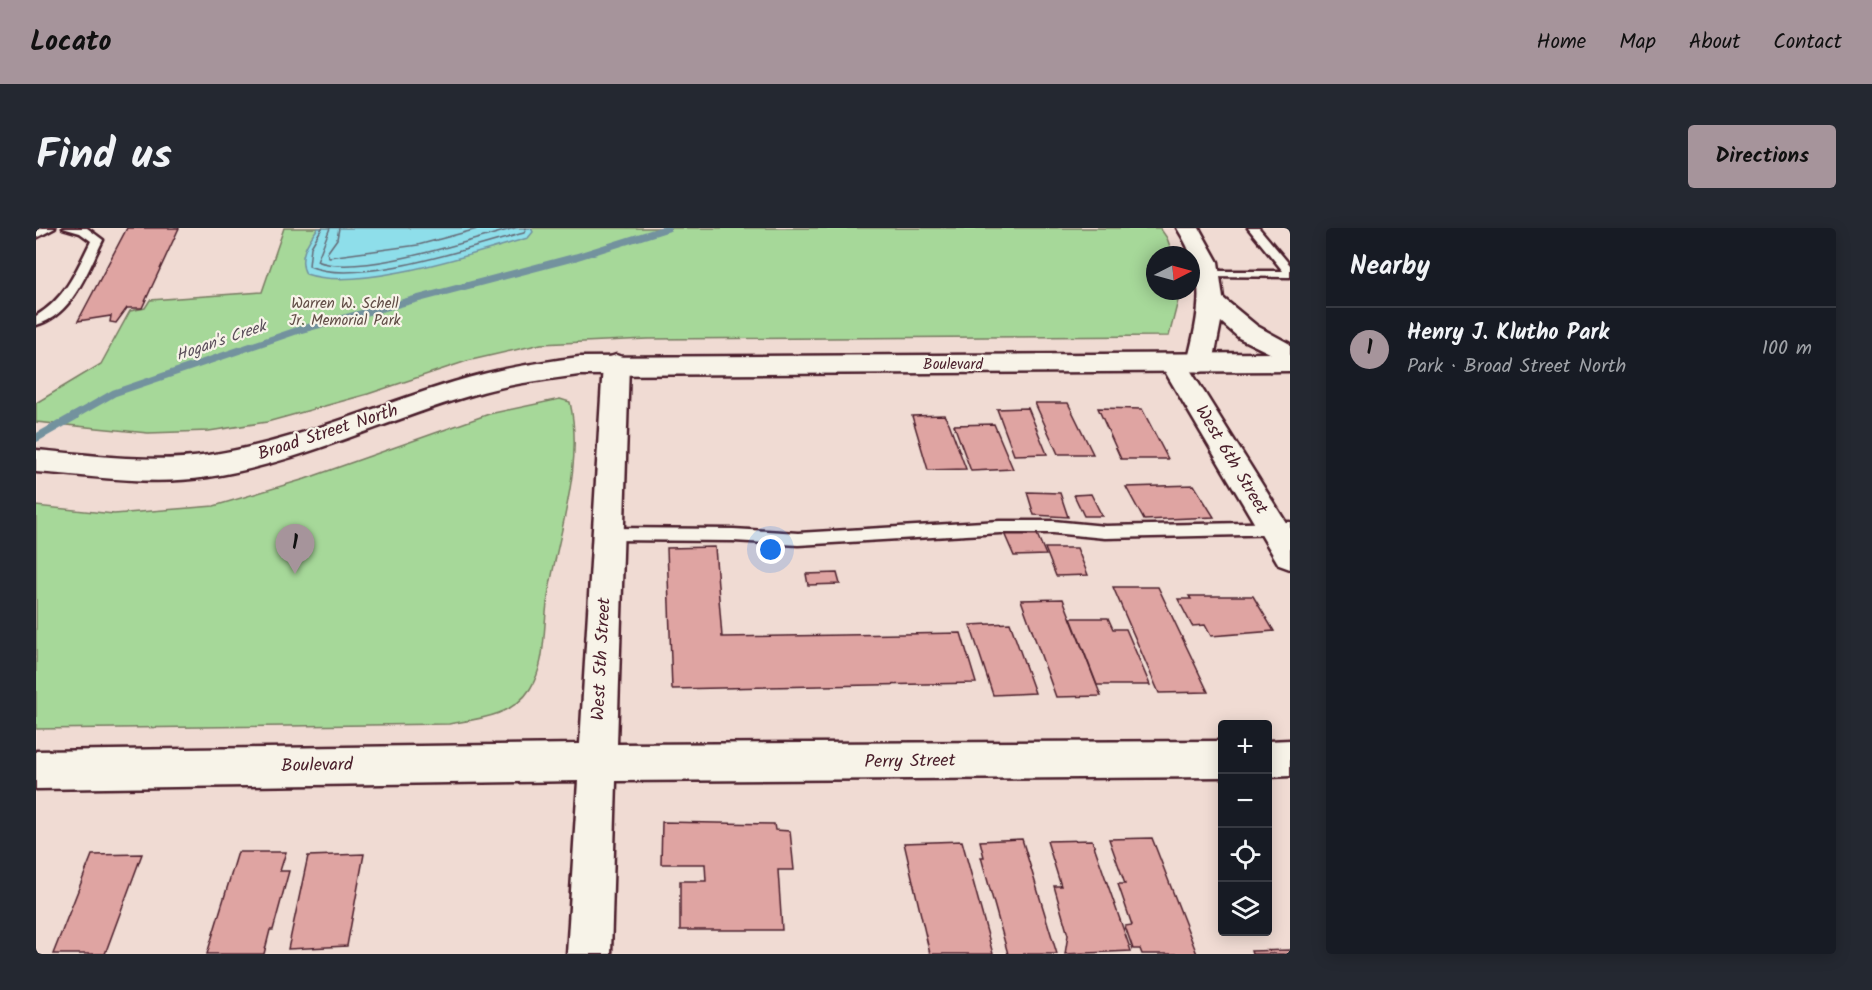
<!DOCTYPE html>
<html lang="en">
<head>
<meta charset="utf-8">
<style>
  :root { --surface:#171b24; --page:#242831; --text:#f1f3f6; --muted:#9ea1a6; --line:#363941; --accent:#a6949b }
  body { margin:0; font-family:Kalam,sans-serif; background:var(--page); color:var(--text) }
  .controls { position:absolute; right:18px; bottom:18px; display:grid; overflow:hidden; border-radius:6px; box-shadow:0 3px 15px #0003 }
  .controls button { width:54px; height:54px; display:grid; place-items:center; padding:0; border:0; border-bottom:2px solid var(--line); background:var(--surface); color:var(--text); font:30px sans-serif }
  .compass { position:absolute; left:1110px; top:18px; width:54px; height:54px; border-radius:50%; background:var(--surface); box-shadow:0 3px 15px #0003; rotate:84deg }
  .you { position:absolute; left:735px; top:322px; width:21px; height:21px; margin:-15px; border:4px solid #fff; border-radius:50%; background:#1a73e8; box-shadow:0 0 0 9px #1a73e833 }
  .badge { display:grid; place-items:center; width:39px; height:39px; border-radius:50%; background:var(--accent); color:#111; font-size:20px; font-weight:700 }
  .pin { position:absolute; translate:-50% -50px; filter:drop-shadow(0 2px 3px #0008) }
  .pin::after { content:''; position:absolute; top:32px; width:21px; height:18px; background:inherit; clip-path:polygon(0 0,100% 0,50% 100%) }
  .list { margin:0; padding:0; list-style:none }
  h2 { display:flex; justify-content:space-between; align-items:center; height:78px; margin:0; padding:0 24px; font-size:26px }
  h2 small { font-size:20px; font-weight:400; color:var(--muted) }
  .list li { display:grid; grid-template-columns:39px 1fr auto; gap:18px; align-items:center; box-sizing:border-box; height:84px; padding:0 24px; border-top:2px solid var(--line) }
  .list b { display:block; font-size:22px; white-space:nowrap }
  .list p { margin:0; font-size:20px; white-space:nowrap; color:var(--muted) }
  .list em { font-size:20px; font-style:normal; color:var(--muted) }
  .icon { flex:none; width:33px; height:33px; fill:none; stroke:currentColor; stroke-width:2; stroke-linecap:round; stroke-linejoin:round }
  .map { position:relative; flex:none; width:1254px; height:726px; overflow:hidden; border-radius:6px }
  header { display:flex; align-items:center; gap:36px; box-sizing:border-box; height:84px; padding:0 30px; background:var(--accent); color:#111 }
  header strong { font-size:28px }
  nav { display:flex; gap:33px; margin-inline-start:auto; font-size:21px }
  .intro { display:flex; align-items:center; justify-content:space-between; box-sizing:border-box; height:144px; padding:0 36px }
  h1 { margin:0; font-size:42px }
  .button { padding:15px 27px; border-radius:6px; background:var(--accent); color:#111; font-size:21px; font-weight:700 }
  main { display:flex; gap:36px; padding:0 36px }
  aside { flex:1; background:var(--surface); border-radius:6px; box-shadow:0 3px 15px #0003 }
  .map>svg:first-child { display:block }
  .green { fill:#a6d899; stroke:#787c62; stroke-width:1.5 }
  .water { fill:#8edeea; stroke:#73929e; stroke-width:1.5 }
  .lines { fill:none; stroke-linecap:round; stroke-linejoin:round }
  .shore { stroke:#656b77; stroke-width:1.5 }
  .stream-far1 { stroke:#73929e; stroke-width:7 }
  .stream { stroke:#73929e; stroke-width:8 }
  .building { fill:#dfa4a2; stroke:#4a1f2b; stroke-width:1.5 }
  .service-casing { stroke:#4a1f2b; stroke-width:5 }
  .minor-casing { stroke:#4a1f2b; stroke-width:5 }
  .secondary-casing { stroke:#4a1f2b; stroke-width:5 }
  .service { fill:#f7f3e8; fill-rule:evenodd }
  .minor { fill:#f7f3e8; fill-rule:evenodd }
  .secondary { fill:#f7f3e8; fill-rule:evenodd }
  .labels { text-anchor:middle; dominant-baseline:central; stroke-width:4.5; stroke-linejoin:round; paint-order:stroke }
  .far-park-label { font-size:15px; fill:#614d46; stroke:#f7f3e8 }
  .far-street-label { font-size:15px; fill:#4a1f2b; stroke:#f7f3e8 }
  .far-water-label { font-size:16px; font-style:italic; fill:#5b4f5b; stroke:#f7f3e8 }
  .street-label { font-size:18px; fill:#4a1f2b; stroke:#f7f3e8 }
</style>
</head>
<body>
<header>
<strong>Locato</strong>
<nav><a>Home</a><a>Map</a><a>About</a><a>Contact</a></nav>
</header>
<div class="intro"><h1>Find us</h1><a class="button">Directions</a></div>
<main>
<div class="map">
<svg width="1254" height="726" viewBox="0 0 1254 726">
  <rect width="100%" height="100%" fill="#f0dbd3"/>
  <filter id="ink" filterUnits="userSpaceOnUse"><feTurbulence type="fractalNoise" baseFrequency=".0167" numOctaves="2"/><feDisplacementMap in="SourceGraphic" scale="12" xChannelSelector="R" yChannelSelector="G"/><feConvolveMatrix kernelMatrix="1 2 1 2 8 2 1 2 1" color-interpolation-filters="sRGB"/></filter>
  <g filter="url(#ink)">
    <g class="green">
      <path d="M248,0H1124L1131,10L1137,27H1119V63H1143V69L1133,108L611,111L505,116L431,133L332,166L231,194L173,203L112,205L0,194V175L65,136L94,83L109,80L114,72L226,64Z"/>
      <path d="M524,171L534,174C549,241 520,310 511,376C507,404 510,436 494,461C477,488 442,491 413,496L0,501V278L78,286L178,278L269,251L453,186Z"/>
    </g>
    <path class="water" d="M282,0H495L497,4L492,10C436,26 323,64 270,46C261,30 272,13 282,0Z"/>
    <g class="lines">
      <g class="shore">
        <path d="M286,0L275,19L273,38C321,59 436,19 488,5L490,0"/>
        <path d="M294,0L281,33C322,50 434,12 479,0"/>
        <path d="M303,0L301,11L291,25L293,29L382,17L445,0"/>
      </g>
      <path class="stream-far1" d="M36,189L78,165L263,102L540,29L632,0"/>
      <path class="stream" d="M0,210L39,188"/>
    </g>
    <g class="building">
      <path d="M91,0H143L106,80H91L80,95L74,94L75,88L42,93Z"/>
      <path d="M999,175H1032L1057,226H1022Z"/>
      <path d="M992,180L1011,226L978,227L961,181Z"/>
      <path d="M1062,180L1106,181L1132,231H1085Z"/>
      <path d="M908,187L913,195L930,241L892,242L876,188Z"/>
      <path d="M958,196L977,241L935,243L918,197Z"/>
      <path d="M1158,257L1178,289L1108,292L1090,259Z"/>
      <path d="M991,264L1024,265L1032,289L998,287Z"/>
      <path d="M1055,266L1066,288H1048L1038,267Z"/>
      <path d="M1000,304L1010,327L978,328L968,305Z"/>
      <path d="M679,319L686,409L925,405L940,455L636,461L631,320Z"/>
      <path d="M1009,320H1041L1052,347L1020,348Z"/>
      <path d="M801,345L804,356L772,357L770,346Z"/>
      <path d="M1077,359H1122L1172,464L1123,465Z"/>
      <path d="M1153,368H1217L1238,403L1175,408L1169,397L1156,398L1142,371H1155Z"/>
      <path d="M1027,371L1065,468L1020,469L985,372Z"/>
      <path d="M1035,390H1072L1077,401H1090L1114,457H1061Z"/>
      <path d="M974,395L999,465L957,467L934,397Z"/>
      <path d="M626,594L738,596L739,602L754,603L758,642H742L746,702H644V653H670L669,636H625Z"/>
      <path d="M1116,610L1161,726H1106L1104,721H1097L1089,698L1096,697L1082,656H1089L1073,611Z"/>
      <path d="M986,611L1021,726H972L945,629H948L944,613Z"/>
      <path d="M1056,612L1095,723L1029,726L1032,707L1018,658H1025L1011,613Z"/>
      <path d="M926,613L957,726H894L868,615Z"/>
      <path d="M202,624H250L244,643H253L237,702H234L228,726H171Z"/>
      <path d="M106,626L69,726H17L56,627Z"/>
      <path d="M328,626L311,718L252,721L272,628Z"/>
      <path d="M1254,722V726H1216L1215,723Z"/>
    </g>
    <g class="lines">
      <g class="service-casing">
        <g id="service">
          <path d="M5,0H19L0,10V3Z"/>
          <path d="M27,0H51L67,12C51,43 37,87 0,97V88C30,70 40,43 55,13L44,5Z"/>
          <path d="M1212,0H1223L1254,37V49L1171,48L1169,46L1175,43H1247Z"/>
          <path d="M964,293H1017L1069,298L1254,294V306L1069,310L1017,305H964L762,317L697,313L572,312L564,306L572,300L697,301L762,305Z"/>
        </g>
      </g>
      <g class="minor-casing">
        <g id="minor">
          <path d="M1141,0H1163L1182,34L1187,70L1221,98L1254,116V135L1203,110L1185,94L1177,135L1173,141L1164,144L1155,141L1151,135C1164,82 1172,49 1141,0Z"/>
          <path d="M1137,126L1146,129L1254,301V341L1243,337L1124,135L1128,129Z"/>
          <path d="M580,127L589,130L593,136L581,516L1186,513V549L580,553L575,726H531L542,553L0,561V523L544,516L567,136L571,130Z"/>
          <path d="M1254,512V548L1232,549V513Z"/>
        </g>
      </g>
      <g class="secondary-casing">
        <path id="secondary" d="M1254,125V143L543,147C507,152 471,156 436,167C347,193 264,235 172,249C115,258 57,248 0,244V222C57,227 116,236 173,227C258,214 336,179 418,154C459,141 501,135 543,129Z"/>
      </g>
      <use href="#service" class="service"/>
      <use href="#minor" class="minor"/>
      <use href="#secondary" class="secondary"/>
    </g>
  </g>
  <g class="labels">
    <g class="far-park-label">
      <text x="309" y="76">Warren W. Schell<tspan x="309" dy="17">Jr. Memorial Park</tspan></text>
    </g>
    <g class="far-street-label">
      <text x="917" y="137">Boulevard</text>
    </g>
    <g class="far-water-label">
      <text transform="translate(185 113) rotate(-19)">Hogan's Creek</text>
    </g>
    <g class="street-label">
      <text transform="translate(292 205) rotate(-18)">Broad Street North</text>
      <text transform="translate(1195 232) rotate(59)">West 6th Street</text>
      <text transform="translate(566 431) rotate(-87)">West 5th Street</text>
      <text transform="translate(874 534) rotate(-1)">Perry Street</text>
      <text transform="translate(281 538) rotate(-1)">Boulevard</text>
    </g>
  </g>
</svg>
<div class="controls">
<button>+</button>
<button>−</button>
<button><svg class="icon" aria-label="locate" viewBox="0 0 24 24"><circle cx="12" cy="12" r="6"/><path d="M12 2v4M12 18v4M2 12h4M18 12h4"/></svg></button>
<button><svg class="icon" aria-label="layers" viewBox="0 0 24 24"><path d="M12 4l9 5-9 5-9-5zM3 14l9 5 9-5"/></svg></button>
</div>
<svg class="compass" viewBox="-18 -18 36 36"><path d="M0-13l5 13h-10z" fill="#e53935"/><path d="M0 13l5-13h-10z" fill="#9ea1a6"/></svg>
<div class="you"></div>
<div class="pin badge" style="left:259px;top:346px">1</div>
</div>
<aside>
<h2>Nearby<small></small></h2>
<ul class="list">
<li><span class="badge">1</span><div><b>Henry J. Klutho Park</b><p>Park · Broad Street North</p></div><em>100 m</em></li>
</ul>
</aside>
</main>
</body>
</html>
